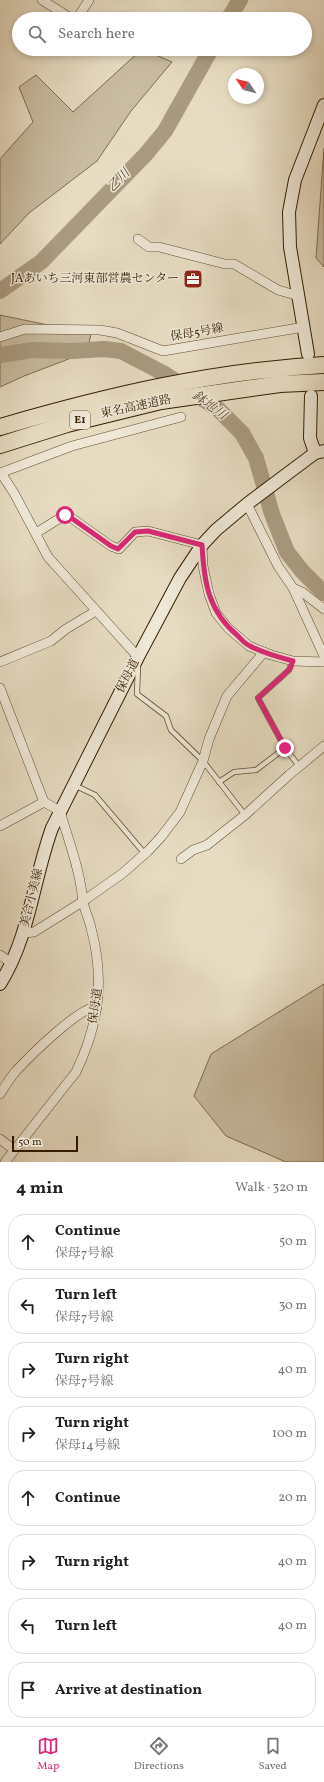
<!DOCTYPE html>
<html lang="en">
<head>
<meta charset="utf-8">
<style>
  :root { --surface:#fff; --page:#f2f2f2; --text:#222; --muted:#767676; --line:#e0e0e0; --accent:#db2777 }
  body { margin:0; font-family:Vollkorn,"Noto Serif JP",serif; background:var(--page); color:var(--text) }
  .compass { position:absolute; left:228px; top:68px; width:36px; height:36px; border-radius:50%; background:var(--surface); box-shadow:0 2px 6px #0003; rotate:305deg }
  .scale { position:absolute; left:12px; bottom:10px; width:66px; box-sizing:border-box; padding-left:4px; border:2px solid #341d00; border-top:0; font-size:11px; line-height:14px; white-space:nowrap; color:#341d00; -webkit-text-stroke:3px #efe8d7; paint-order:stroke }
  .stop { position:absolute; width:12px; height:12px; margin:-9px; border:3px solid #db2777; border-radius:50%; background:#fff }
  .stop.end { background:#db2777; border-color:#fff; box-shadow:0 1px 4px #0008 }
  .list { margin:0; padding:0; list-style:none }
  h2 { display:flex; justify-content:space-between; align-items:center; height:52px; margin:0; padding:0 16px; font-size:17px }
  h2 small { font-size:13px; font-weight:400; color:var(--muted) }
  .list li { display:grid; grid-template-columns:26px 1fr auto; gap:12px; align-items:center; box-sizing:border-box; height:56px; margin:0 8px 8px; padding:0 8px; border:1px solid var(--line); border-radius:16px }
  .list b { display:block; font-size:15px; white-space:nowrap }
  .list p { margin:0; font-size:13px; white-space:nowrap; color:var(--muted) }
  .list em { font-size:13px; font-style:normal; color:var(--muted) }
  .icon { flex:none; width:22px; height:22px; fill:none; stroke:currentColor; stroke-width:2; stroke-linecap:round; stroke-linejoin:round }
  .map { position:relative; flex:none; width:324px; height:1162px; overflow:hidden }
  .search { position:absolute; background:var(--surface); box-shadow:0 2px 6px #0003; left:12px; right:12px; top:12px; height:44px; display:flex; align-items:center; gap:10px; box-sizing:border-box; padding:0 14px; border-radius:22px; color:var(--muted); font-size:15px }
  .sheet { height:564px; background:var(--surface) }
  nav { display:flex; justify-content:space-around; align-items:center; box-sizing:border-box; height:56px; border-top:1px solid var(--line); background:var(--surface); font-size:11px; color:var(--muted) }
  nav a { display:grid; justify-items:center; gap:2px }
  nav .on { color:var(--accent) }
  .map>svg:first-child { display:block }
  .green { fill:#c9bca1; stroke:#7e6c50 }
  .lines { fill:none; stroke-linecap:round; stroke-linejoin:round }
  .river { stroke:#aa9b80; stroke-width:16 }
  .lane-casing { stroke:#614d30; stroke-width:6 }
  .street-casing { stroke:#614d30; stroke-width:10 }
  .secondary-casing { stroke:#341d00; stroke-width:14 }
  .highway-casing { stroke:#341d00; stroke-width:18 }
  .lane { stroke:#efe8d7; stroke-width:4.5 }
  .street { stroke:#efe8d7; stroke-width:9 }
  .secondary { stroke:#efe8d7; stroke-width:12 }
  .highway { stroke:#e7dcc2; stroke-width:16 }
  .route { stroke:#db2777; stroke-width:5 }
  .labels { text-anchor:middle; dominant-baseline:central; stroke-width:3; stroke-linejoin:round; paint-order:stroke }
  .shield { fill:#efe8d7; stroke:#6c5a40; stroke-width:1 }
  .shield-label { font-size:11px; font-weight:bold; fill:#341d00 }
  .poi-label { font-size:12px; fill:#341d00; stroke:#efe8d7; text-anchor:end }
  .street-label { font-size:12px; fill:#341d00; stroke:#efe8d7 }
  .water-label { font-size:13px; font-style:italic; fill:#5d492d; stroke:#efe8d7 }
</style>
</head>
<body>
<div class="map">
<svg width="324" height="1162" viewBox="0 0 324 1162">
  <rect width="100%" height="100%" fill="#e7dcc2"/>
  <filter id="stains"><feTurbulence type="fractalNoise" baseFrequency=".005" numOctaves="4"/><feColorMatrix values="0 0 0 0 .2 0 0 0 0 .09 0 0 0 0 .02 0 0 0 .5 -.17"/></filter>
  <radialGradient id="worn" r=".72"><stop offset=".6" stop-color="#630" stop-opacity="0"/><stop offset="1" stop-color="#630" stop-opacity=".3"/></radialGradient>
  <g class="green">
    <path d="M142,49L172,62L131,111L97,161L29,213L0,244V159L33,122L19,87L36,75L73,112Z"/>
    <path d="M324,148V267L316,258Z"/>
    <path d="M0,315L91,334L87,352L24,376L0,387Z"/>
    <path d="M324,984V1162H286L226,1136L194,1096L211,1054Z"/>
  </g>
  <g class="lines">
    <g class="river">
      <path d="M228,19L240,0"/>
      <path d="M0,291L41,262L146,154L165,131L211,49"/>
      <path d="M0,355L33,350L72,351L104,349L121,351L163,373L218,409L242,433L256,458L272,514L287,552L302,571L324,593"/>
    </g>
    <g class="lane-casing">
      <g id="lane">
        <path d="M293,661L289,670L258,698L285,748L299,766"/>
        <path d="M138,666L137,694L166,716L171,730L203,761L245,815"/>
        <path d="M219,782L234,772L256,770L285,748"/>
        <path d="M74,785L95,795L145,854"/>
      </g>
    </g>
    <g class="street-casing">
      <g id="street">
        <path d="M42,0L72,19"/>
        <path d="M77,19L89,0"/>
        <path d="M138,239L149,247H159L225,264H234L278,290L299,296"/>
        <path d="M0,337L25,329L100,330L117,333L163,351L304,327"/>
        <path d="M0,473L72,446L181,417"/>
        <path d="M1,473L14,493L48,557L138,657"/>
        <path d="M247,504L278,566L293,588L302,592L324,609"/>
        <path d="M36,533L65,515L70,517L111,546L119,549L135,532L148,531L202,545L203,566L209,594L216,613L228,628L249,646L271,655L293,661L324,662"/>
        <path d="M293,588L324,656"/>
        <path d="M0,662L51,641L66,629L96,611"/>
        <path d="M0,688L44,802"/>
        <path d="M0,826L44,802L60,811C67,836 77,861 81,887C82,892 82,897 83,902C85,911 89,919 91,928C105,980 99,1024 76,1072L5,1162"/>
        <path d="M181,859L193,850L207,845L245,815L289,775L324,746"/>
        <path d="M23,933L34,932L82,902L123,873L148,851L161,837L180,812L194,781L203,761L209,739L227,696L264,652"/>
        <path d="M0,955L12,963"/>
        <path d="M0,1094C5,1086 10,1078 16,1071C29,1057 80,1006 97,1007"/>
        <path d="M0,1139L14,1150"/>
      </g>
    </g>
    <g class="secondary-casing">
      <g id="secondary">
        <path d="M308,354L290,247L289,212L295,180L324,105"/>
        <path d="M311,396L310,438L315,453"/>
        <path d="M0,984C30,936 33,880 52,828L138,657L180,578L202,545L216,530L247,504L315,453L324,451"/>
      </g>
    </g>
    <g class="highway-casing">
      <g id="highway">
        <path d="M0,427C107,396 212,371 324,365"/>
        <path d="M0,445L67,424L161,401L280,384L324,382"/>
      </g>
    </g>
    <use href="#lane" class="lane"/>
    <use href="#street" class="street"/>
    <use href="#secondary" class="secondary"/>
    <use href="#highway" class="highway"/>
  </g>
  <g class="lines">
    <path class="route" d="M65,515L70,517L111,546L118,549L135,532L148,531L202,545C204,582 208,611 238,636C241,639 245,644 250,646C263,653 278,657 293,661L289,670L258,698L285,748"/>
  </g>
  <defs>
    <g id="office-square" transform="scale(1)"><rect x="-9" y="-9" width="18" height="18" rx="4" fill="#8f2418" stroke="#efe8d7"/><path d="M-6-3h4V-5.5h4V-3h4V5H-6ZM-1-4.5V-3h2v-1.5ZM-6 0V1H6V0Z" fill="#fff"/></g>
  </defs>
  <g fill-rule="evenodd">
    <use href="#office-square" x="193" y="279"/>
  </g>
  <g class="labels">
    <rect class="shield" x="70" y="411" width="20" height="18" rx="3"/>
    <g class="shield-label">
      <text x="80" y="420">E1</text>
    </g>
    <g class="poi-label">
      <text x="179" y="279">JAあいち三河東部営農センター</text>
    </g>
    <g class="street-label">
      <text transform="translate(197 333) rotate(-10)">保母5号線</text>
      <text transform="translate(136 407) rotate(-12)">東名高速道路</text>
      <text transform="translate(128 676) rotate(-63)">保母道</text>
      <text transform="translate(32 898) rotate(-76)">美合小美線</text>
      <text transform="translate(96 1006) rotate(-82)">保母道</text>
    </g>
    <g class="water-label">
      <text transform="translate(119 181) rotate(-46)">乙川</text>
      <text transform="translate(209 406) rotate(37)">鉢地川</text>
    </g>
  </g>
  <rect width="100%" height="100%" filter="url(#stains)"/>
  <rect width="100%" height="100%" fill="url(#worn)"/>
</svg>
<svg class="compass" viewBox="-18 -18 36 36"><path d="M0-13l5 13h-10z" fill="#e53935"/><path d="M0 13l5-13h-10z" fill="#767676"/></svg>
<div class="scale">50 m</div>
<div class="stop" style="left:65px;top:515px"></div>
<div class="stop end" style="left:285px;top:748px"></div>
<div class="search"><svg class="icon" aria-label="search" viewBox="0 0 24 24"><circle cx="10" cy="10" r="6"/><path d="M15 15l6 6"/></svg>Search here</div>
</div>
<section class="sheet">
<h2>4 min<small>Walk · 320 m</small></h2>
<ul class="list">
<li><svg class="icon" aria-label="ahead" viewBox="0 0 24 24"><path d="M12 20V5M6 11l6-6 6 6"/></svg><div><b>Continue</b><p>保母7号線</p></div><em>50 m</em></li>
<li><svg class="icon" aria-label="left" viewBox="0 0 24 24"><path d="M17 20v-9H6M10 6l-5 5 5 5"/></svg><div><b>Turn left</b><p>保母7号線</p></div><em>30 m</em></li>
<li><svg class="icon" aria-label="right" viewBox="0 0 24 24"><path d="M7 20v-9h11M14 6l5 5-5 5"/></svg><div><b>Turn right</b><p>保母7号線</p></div><em>40 m</em></li>
<li><svg class="icon" aria-label="right" viewBox="0 0 24 24"><path d="M7 20v-9h11M14 6l5 5-5 5"/></svg><div><b>Turn right</b><p>保母14号線</p></div><em>100 m</em></li>
<li><svg class="icon" aria-label="ahead" viewBox="0 0 24 24"><path d="M12 20V5M6 11l6-6 6 6"/></svg><div><b>Continue</b></div><em>20 m</em></li>
<li><svg class="icon" aria-label="right" viewBox="0 0 24 24"><path d="M7 20v-9h11M14 6l5 5-5 5"/></svg><div><b>Turn right</b></div><em>40 m</em></li>
<li><svg class="icon" aria-label="left" viewBox="0 0 24 24"><path d="M17 20v-9H6M10 6l-5 5 5 5"/></svg><div><b>Turn left</b></div><em>40 m</em></li>
<li><svg class="icon" aria-label="arrive" viewBox="0 0 24 24"><path d="M6 21V4h12l-3 4 3 4H6"/></svg><div><b>Arrive at destination</b></div></li>
</ul>
</section>
<nav>
<a class="on"><svg class="icon" aria-label="map" viewBox="0 0 24 24"><path d="M3 6l6-2 6 2 6-2v14l-6 2-6-2-6 2zM9 4v14M15 6v14"/></svg>Map</a>
<a><svg class="icon" aria-label="directions" viewBox="0 0 24 24"><path d="M12 3l9 9-9 9-9-9zM9 14v-3h6M13 9l2 2-2 2"/></svg>Directions</a>
<a><svg class="icon" aria-label="saved" viewBox="0 0 24 24"><path d="M7 4h10v16l-5-4-5 4z"/></svg>Saved</a>
</nav>
</body>
</html>
